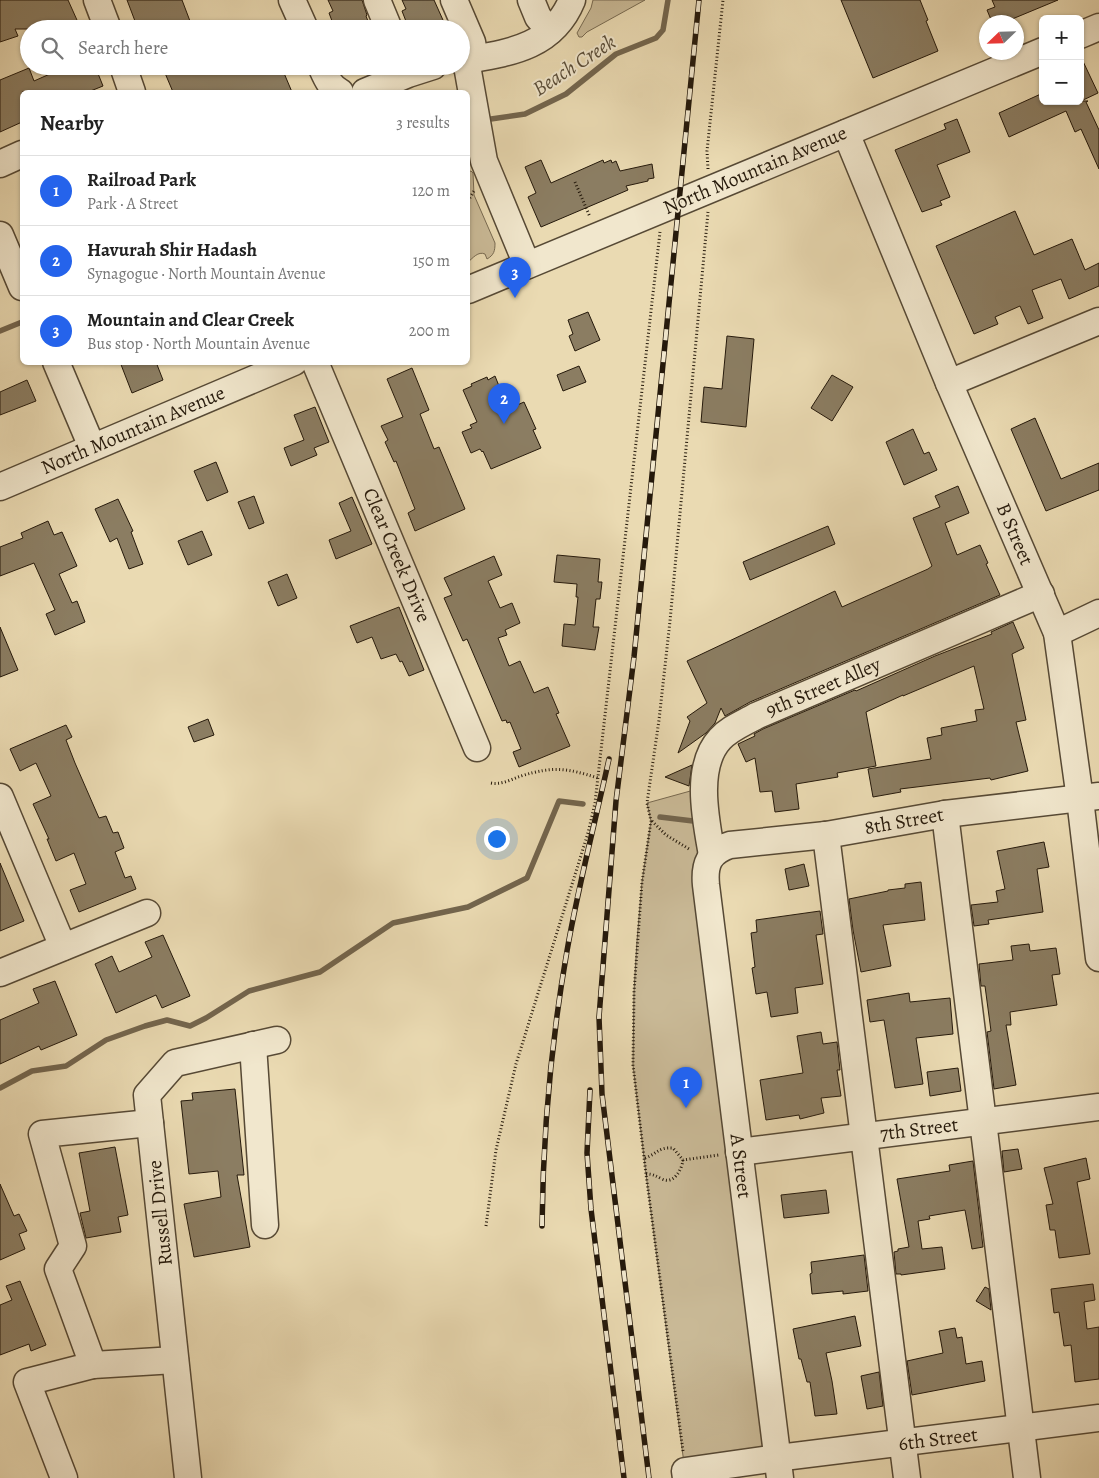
<!DOCTYPE html>
<html lang="en">
<head>
<meta charset="utf-8">
<style>
  :root { --surface:#fff; --page:#f6f6f6; --text:#222; --muted:#767676; --line:#e0e0e0; --accent:#2563eb }
  body { margin:0; font-family:Alegreya,serif; background:var(--page); color:var(--text) }
  .controls { position:absolute; right:15px; top:15px; display:grid; overflow:hidden; border-radius:8px; box-shadow:0 1px 4px #0004 }
  .controls button { width:45px; height:45px; display:grid; place-items:center; padding:0; border:0; border-bottom:1px solid var(--line); background:var(--surface); color:var(--text); font:25px sans-serif }
  .compass { position:absolute; left:979px; top:15px; width:45px; height:45px; border-radius:50%; background:var(--surface); box-shadow:0 1px 4px #0004; rotate:247deg }
  .you { position:absolute; left:496px; top:838px; width:18px; height:18px; margin:-12px; border:4px solid #fff; border-radius:50%; background:#1a73e8; box-shadow:0 0 0 8px #1a73e833 }
  .badge { display:grid; place-items:center; width:32px; height:32px; border-radius:50%; background:var(--accent); color:#fff; font-size:16px; font-weight:700 }
  .pin { position:absolute; translate:-50% -41px; filter:drop-shadow(0 1px 2px #0008) }
  .pin::after { content:''; position:absolute; top:26px; width:18px; height:15px; background:inherit; clip-path:polygon(0 0,100% 0,50% 100%) }
  .list { margin:0; padding:0; list-style:none }
  h2 { display:flex; justify-content:space-between; align-items:center; height:65px; margin:0; padding:0 20px; font-size:21px }
  h2 small { font-size:16px; font-weight:400; color:var(--muted) }
  .list li { display:grid; grid-template-columns:32px 1fr auto; gap:15px; align-items:center; box-sizing:border-box; height:70px; padding:0 20px; border-top:1px solid var(--line) }
  .list b { display:block; font-size:19px; white-space:nowrap }
  .list p { margin:0; font-size:16px; white-space:nowrap; color:var(--muted) }
  .list em { font-size:16px; font-style:normal; color:var(--muted) }
  .icon { flex:none; width:28px; height:28px; fill:none; stroke:currentColor; stroke-width:2; stroke-linecap:round; stroke-linejoin:round }
  .map { position:relative; flex:none; width:1099px; height:1478px; overflow:hidden }
  .search { position:absolute; background:var(--surface); box-shadow:0 1px 4px #0004; left:20px; top:20px; width:450px; height:55px; display:flex; align-items:center; gap:12px; box-sizing:border-box; padding:0 18px; border-radius:28px; color:var(--muted); font-size:19px }
  .panel { position:absolute; background:var(--surface); box-shadow:0 1px 4px #0004; left:20px; top:90px; width:450px; height:275px; border-radius:8px }
  .map>svg:first-child { display:block }
  .green { fill:#c9b996; stroke:#776950 }
  .lines { fill:none; stroke-linecap:round; stroke-linejoin:round }
  .stream { stroke:#73654d; stroke-width:5.5 }
  .building { fill:#8b7d62; stroke:#25190b }
  .minor-casing { stroke:#564935; stroke-width:29 }
  .path { stroke:#25190b; stroke-width:3; stroke-dasharray:1 2.5; stroke-linecap:butt }
  .minor { stroke:#f1e7cd; stroke-width:26 }
  .rail-casing { stroke:#25190b; stroke-width:5.5 }
  .rail { stroke:#f1e7cd; stroke-width:4; stroke-dasharray:11; stroke-linecap:butt }
  .labels { text-anchor:middle; dominant-baseline:central; stroke-width:4; stroke-linejoin:round; paint-order:stroke }
  .street-label { font-size:20px; fill:#25190b; stroke:#f1e7cd }
  .water-label { font-size:21px; font-style:italic; fill:#594c37; stroke:#f1e7cd }
</style>
</head>
<body>
<div class="map">
<svg width="1099" height="1478" viewBox="0 0 1099 1478">
  <rect width="100%" height="100%" fill="#eadab2"/>
  <filter id="stains"><feTurbulence type="fractalNoise" baseFrequency=".004" numOctaves="4"/><feColorMatrix values="0 0 0 0 .2 0 0 0 0 .09 0 0 0 0 .02 0 0 0 .5 -.17"/></filter>
  <radialGradient id="worn" r=".72"><stop offset=".6" stop-color="#630" stop-opacity="0"/><stop offset="1" stop-color="#630" stop-opacity=".3"/></radialGradient>
  <g class="green">
    <path d="M593,0H645L587,32L582,37H579L577,33L591,8Z"/>
    <path d="M471,171L473,173L474,195L495,243C495,251 494,255 487,259L485,254C478,251 473,258 468,262V172Z"/>
    <path d="M694,790L777,1458L685,1471L646,1174L633,1065L634,992L637,941L642,882L651,821L647,803Z"/>
  </g>
  <g class="lines">
    <g class="stream">
      <path d="M484,120L525,114L566,94L616,54L656,38L663,30L668,0"/>
      <path d="M0,331L22,322"/>
      <path d="M660,817L693,821"/>
      <path d="M0,1088L32,1071L66,1066L106,1040L145,1026L167,1020L190,1026L206,1018L249,991L320,972L393,923L468,907L527,878L559,801L583,804"/>
    </g>
  </g>
  <g class="building">
    <path d="M0,0H68L81,29H15L18,36L0,42Z"/>
    <path d="M127,0H182L193,29H138Z"/>
    <path d="M328,0H362L367,15L366,16L371,29H335L329,13L333,11Z"/>
    <path d="M402,0H434L447,29H409L402,11L406,9Z"/>
    <path d="M841,0H920L928,20L926,21L938,51L873,78Z"/>
    <path d="M992,0H1058L1005,22H992L987,10L995,7Z"/>
    <path d="M1080,55L1098,93L1081,101H1088L1086,102L1099,130V169L1081,129L1075,132L1066,111L1009,137L999,113L1043,93V101H1080Z"/>
    <path d="M68,66H95L103,86L88,92H22V122L0,132V80L29,68L34,81Z"/>
    <path d="M162,66H281L292,92H173Z"/>
    <path d="M957,119L970,152L937,165L950,197L940,201L942,205L922,212L895,150L946,129L944,124Z"/>
    <path d="M541,160L551,183L603,160L604,163L611,160L612,163L616,161L620,171L652,164L654,178L648,179V181L626,186L628,190L541,227L528,197L536,193L525,167Z"/>
    <path d="M1015,211L1034,255L1072,239L1085,270L1099,263V286L1069,299L1061,279L1032,290L1043,318L1028,324L1020,306L995,317L998,324L974,334L936,246Z"/>
    <path d="M588,312L600,340L575,351L569,336L573,334L568,320Z"/>
    <path d="M727,336L754,339L746,427L701,422L704,387L722,389Z"/>
    <path d="M120,362H156L163,380L132,393Z"/>
    <path d="M579,366L586,382L563,391L557,375Z"/>
    <path d="M412,368L429,410L420,414L434,449L439,447L465,509L415,531L408,513L415,509L396,461L394,462L385,442L388,440L381,426L403,417L387,379Z"/>
    <path d="M832,375L853,387L832,421L811,408Z"/>
    <path d="M495,376L505,401L512,398L515,406L524,402L536,429L533,430L541,448L491,469L483,451L482,452L480,449L471,453L462,432L472,428L470,425L477,422L463,390L472,386L471,384L487,377L488,380Z"/>
    <path d="M27,380L36,401L0,415V392Z"/>
    <path d="M315,407L329,442L314,448L317,455L291,466L284,448L304,440L294,415Z"/>
    <path d="M1035,418L1061,479L1099,463V490L1046,511L1011,429Z"/>
    <path d="M913,429L924,454L929,452L937,470L904,485L886,442Z"/>
    <path d="M216,462L228,492L207,501L194,471Z"/>
    <path d="M958,486L969,513L945,523L957,555L980,545L988,563L986,564L1000,595L750,702L725,716L721,708L715,723L706,733L678,753L690,721L687,717L707,703L687,661L835,591L842,607L928,569L932,566L913,518L940,507L935,496Z"/>
    <path d="M254,496L264,523L249,529L238,502Z"/>
    <path d="M352,497L372,544L336,559L329,540L351,531L339,503Z"/>
    <path d="M118,499L133,531L131,532L143,564L129,569L117,538L110,542L95,509Z"/>
    <path d="M48,521L54,535L62,532L77,566L59,574L72,603L77,601L85,622L55,635L46,614L55,610L34,563L0,576V547L23,538L21,533Z"/>
    <path d="M828,526L835,544L750,580L743,562Z"/>
    <path d="M202,531L212,555L188,565L178,541Z"/>
    <path d="M557,555L600,559L598,582H602L600,599H596L593,627H599L595,650L562,646L564,624L575,625L578,597H576L577,584L554,582Z"/>
    <path d="M494,556L502,575L488,581L500,608L512,603L520,623L505,630L507,635L498,638L509,666L520,661L534,693L548,687L559,713L556,714L570,746L519,767L513,752L521,749L510,722L507,723L506,720L502,721L467,639L463,641L444,598L452,595L444,578Z"/>
    <path d="M287,574L297,598L278,606L268,582Z"/>
    <path d="M399,607L424,670L409,676L402,661L400,662L396,654L381,659L372,637L357,643L350,626Z"/>
    <path d="M1013,622L1024,648L1012,654L1026,720L1016,722L1028,771L991,780L990,778L900,789L901,792L873,797L868,769L931,759L927,738L942,735L941,728L977,721L975,710L984,709L974,666L903,696V695L866,712L876,766L837,773L838,777L796,784L799,809L775,812L772,791L760,792L755,758L746,762L738,744L755,736L754,734L763,729L855,690L856,691L935,656L992,634L991,632Z"/>
    <path d="M0,627L18,670L0,677Z"/>
    <path d="M208,719L214,735L194,742L188,727Z"/>
    <path d="M66,725L72,737L66,740L75,763L99,818L106,816L113,833L118,832L124,848L115,852L125,878L131,876L136,889L79,912L70,890L86,884L74,853L56,861L47,839H49L33,804L51,796L36,763L20,771L10,749Z"/>
    <path d="M692,765L689,786L665,777Z"/>
    <path d="M1044,842L1049,867L1037,869L1043,912L988,920L989,924L974,926L971,905L998,902L996,891L1005,889L997,851Z"/>
    <path d="M0,863L24,921L0,931Z"/>
    <path d="M804,864L809,886L789,890L785,869Z"/>
    <path d="M921,882L925,920L883,925L891,966L861,972L853,930L849,899L888,891V890L905,888V884Z"/>
    <path d="M820,911L823,934L816,935L823,984L795,988L798,1013L771,1017L767,992L756,994L752,968L755,967L751,933L757,932L756,920Z"/>
    <path d="M163,935L190,996L162,1008L156,995L116,1013L95,964L112,956L119,972L152,957L145,942Z"/>
    <path d="M1029,944L1030,951L1056,948L1060,974L1052,975L1057,1005L1010,1012L1011,1025H1006L1016,1085L994,1089L987,1032L991,1031L985,986H981L979,964L1013,960L1011,946Z"/>
    <path d="M55,981L77,1035L41,1050L39,1046L0,1064V1020L39,1003L33,989Z"/>
    <path d="M909,993L910,1002L950,998L953,1034L916,1038L923,1084L895,1088L884,1020L870,1022L867,1000Z"/>
    <path d="M821,1032L823,1044L837,1042L840,1070H837L841,1096L821,1098L824,1113L800,1119L799,1115L766,1120L760,1080L803,1073L797,1036Z"/>
    <path d="M958,1068L961,1091L930,1096L927,1072Z"/>
    <path d="M235,1089L244,1175H237L250,1247L194,1257L184,1204L221,1197L218,1171L189,1174L181,1101L193,1100L192,1093Z"/>
    <path d="M115,1147L128,1215L118,1217L121,1232L86,1238L80,1213L90,1211L79,1153Z"/>
    <path d="M1018,1149L1022,1169L1004,1172L1002,1151Z"/>
    <path d="M1086,1158L1090,1179L1077,1182L1090,1254L1059,1258L1055,1230H1050L1046,1205L1053,1204L1044,1168Z"/>
    <path d="M973,1161L983,1247L972,1249L965,1210L929,1216L930,1219L918,1221L922,1249L942,1247L945,1269L901,1275V1274H896L894,1252L898,1251V1249L909,1247L897,1179L950,1171L949,1165Z"/>
    <path d="M0,1184L14,1216L19,1214L27,1231L19,1234L25,1249L0,1260Z"/>
    <path d="M826,1190L829,1213L784,1218L781,1195Z"/>
    <path d="M864,1255L868,1291L843,1294V1291L812,1294L810,1274L812,1273L811,1262Z"/>
    <path d="M20,1281L46,1345L31,1351L29,1344L0,1355V1305L12,1300L6,1286Z"/>
    <path d="M1093,1284L1095,1300L1084,1302L1087,1329L1099,1327V1379L1075,1382L1071,1345L1064,1346L1059,1312L1054,1313L1051,1289Z"/>
    <path d="M985,1287L989,1289L991,1310L976,1301Z"/>
    <path d="M855,1316L861,1346L826,1353L832,1381L837,1414L815,1416L810,1382H807L801,1359H799L793,1329Z"/>
    <path d="M955,1328L957,1338L962,1337L966,1364L982,1361L985,1381L912,1395L907,1361L943,1353L939,1331Z"/>
    <path d="M879,1372L883,1406L867,1409L861,1376Z"/>
  </g>
  <g class="lines">
    <g class="minor-casing">
      <g id="minor">
        <path d="M97,0L108,29"/>
        <path d="M292,0L305,29"/>
        <path d="M377,0L389,29"/>
        <path d="M454,0L472,42L475,59"/>
        <path d="M531,0L538,17L550,31"/>
        <path d="M1080,35L1099,27"/>
        <path d="M466,60L484,161L527,265"/>
        <path d="M461,61C506,53 552,49 572,0"/>
        <path d="M123,66L132,92"/>
        <path d="M321,66C326,77 329,86 340,92"/>
        <path d="M365,92L408,74L433,66"/>
        <path d="M846,133L949,383L1057,633L1080,799L1099,958"/>
        <path d="M0,164L22,154"/>
        <path d="M0,235L22,287"/>
        <path d="M468,290L1043,51"/>
        <path d="M56,362L92,447"/>
        <path d="M315,362L477,748"/>
        <path d="M949,383L1099,321"/>
        <path d="M0,487L294,362"/>
        <path d="M1057,633L1099,613"/>
        <path d="M0,797L63,947"/>
        <path d="M945,814L1027,1478"/>
        <path d="M826,835L907,1478"/>
        <path d="M712,855C706,821 694,767 720,739C730,728 744,723 756,716L1041,594"/>
        <path d="M0,973L147,913"/>
        <path d="M253,1045L265,1225"/>
        <path d="M739,1152L1099,1107"/>
        <path d="M93,1365L175,1360"/>
        <path d="M64,1478L27,1382L93,1365L58,1269L73,1246L42,1134L150,1123"/>
        <path d="M188,1478L147,1095L175,1063L277,1040"/>
        <path d="M686,1478L685,1471L777,1458L1099,1418"/>
        <path d="M780,1478L706,885C704,864 709,852 730,845L826,835L945,814L1099,796"/>
      </g>
    </g>
    <g class="path">
      <path d="M708,169L707,151L723,0"/>
      <path d="M575,182L590,217"/>
      <path d="M468,201L474,191"/>
      <path d="M491,783C502,785 512,779 521,776C554,766 566,768 598,778"/>
      <path d="M652,821L666,835L689,849"/>
      <path d="M645,1158C657,1154 658,1147 673,1148L683,1160L719,1155"/>
      <path d="M646,1174C653,1174 656,1176 662,1179C674,1185 682,1169 683,1160"/>
      <path d="M486,1226L496,1150L516,1064L588,833L595,803L660,232"/>
      <path d="M683,1451L646,1174L633,1065L634,992L642,882L651,821L647,803L659,720L670,621L708,212"/>
    </g>
    <use href="#minor" class="minor"/>
    <g class="rail-casing">
      <g id="rail">
        <path d="M590,1090L587,1153L591,1209L624,1478"/>
        <path d="M542,1226C543,1134 551,1042 567,951C578,887 595,823 609,759"/>
        <path d="M649,1478L602,1094L599,1017L616,801L634,657L699,0"/>
      </g>
    </g>
    <use href="#rail" class="rail"/>
  </g>
  <g class="labels">
    <g class="street-label">
      <text transform="translate(755 170) rotate(-23)">North Mountain Avenue</text>
      <text transform="translate(133 430) rotate(-23)">North Mountain Avenue</text>
      <text transform="translate(1015 534) rotate(67)">B Street</text>
      <text transform="translate(397 555) rotate(67)">Clear Creek Drive</text>
      <text transform="translate(823 687) rotate(-23)">9th Street Alley</text>
      <text transform="translate(904 821) rotate(-10)">8th Street</text>
      <text transform="translate(919 1129) rotate(-7)">7th Street</text>
      <text transform="translate(741 1166) rotate(83)">A Street</text>
      <text transform="translate(160 1213) rotate(-96)">Russell Drive</text>
      <text transform="translate(938 1439) rotate(-7)">6th Street</text>
    </g>
    <g class="water-label">
      <text transform="translate(574 65) rotate(-33)">Beach Creek</text>
    </g>
  </g>
  <rect width="100%" height="100%" filter="url(#stains)"/>
  <rect width="100%" height="100%" fill="url(#worn)"/>
</svg>
<div class="controls">
<button>+</button>
<button>−</button>
</div>
<svg class="compass" viewBox="-18 -18 36 36"><path d="M0-13l5 13h-10z" fill="#e53935"/><path d="M0 13l5-13h-10z" fill="#767676"/></svg>
<div class="you"></div>
<div class="pin badge" style="left:686px;top:1108px">1</div>
<div class="pin badge" style="left:504px;top:424px">2</div>
<div class="pin badge" style="left:515px;top:298px">3</div>
<div class="search"><svg class="icon" aria-label="search" viewBox="0 0 24 24"><circle cx="10" cy="10" r="6"/><path d="M15 15l6 6"/></svg>Search here</div>
<section class="panel">
<h2>Nearby<small>3 results</small></h2>
<ul class="list">
<li><span class="badge">1</span><div><b>Railroad Park</b><p>Park · A Street</p></div><em>120 m</em></li>
<li><span class="badge">2</span><div><b>Havurah Shir Hadash</b><p>Synagogue · North Mountain Avenue</p></div><em>150 m</em></li>
<li><span class="badge">3</span><div><b>Mountain and Clear Creek</b><p>Bus stop · North Mountain Avenue</p></div><em>200 m</em></li>
</ul>
</section>
</div>
</body>
</html>
